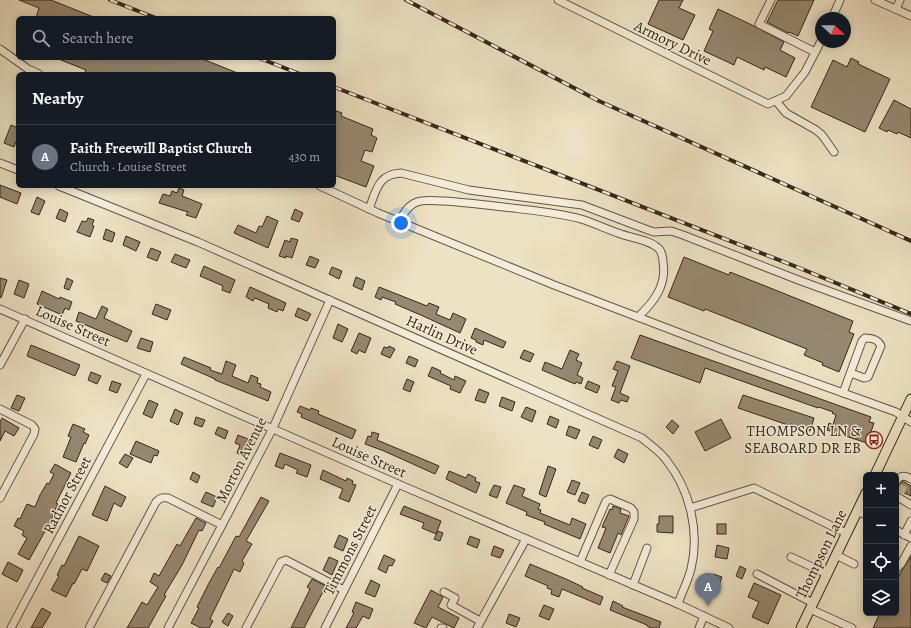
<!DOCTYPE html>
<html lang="en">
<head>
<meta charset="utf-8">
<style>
  :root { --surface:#171b24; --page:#242831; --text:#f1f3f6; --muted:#9ea1a6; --line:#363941; --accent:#0f766e }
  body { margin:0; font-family:Alegreya,serif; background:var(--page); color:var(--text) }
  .controls { position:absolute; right:12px; bottom:12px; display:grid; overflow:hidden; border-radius:6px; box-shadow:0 2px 10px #0003 }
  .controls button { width:36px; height:36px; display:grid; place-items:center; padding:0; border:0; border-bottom:1px solid var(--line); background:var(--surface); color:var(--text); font:20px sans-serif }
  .compass { position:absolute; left:815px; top:12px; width:36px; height:36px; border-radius:50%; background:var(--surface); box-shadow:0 2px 10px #0003; rotate:111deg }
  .you { position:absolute; left:401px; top:223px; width:14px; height:14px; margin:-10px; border:3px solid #fff; border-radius:50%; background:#1a73e8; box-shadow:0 0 0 6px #1a73e833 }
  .badge { display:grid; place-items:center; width:26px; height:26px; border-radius:50%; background:var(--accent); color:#fff; font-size:13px; font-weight:700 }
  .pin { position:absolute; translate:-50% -33px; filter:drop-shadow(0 1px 2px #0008) }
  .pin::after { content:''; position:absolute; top:21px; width:14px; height:12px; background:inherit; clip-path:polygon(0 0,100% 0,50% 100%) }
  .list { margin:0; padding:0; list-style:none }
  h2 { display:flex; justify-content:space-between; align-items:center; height:52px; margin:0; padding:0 16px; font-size:17px }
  h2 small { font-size:13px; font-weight:400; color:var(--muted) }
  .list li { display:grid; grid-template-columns:26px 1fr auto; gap:12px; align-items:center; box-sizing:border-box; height:64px; padding:0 16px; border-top:1px solid var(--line) }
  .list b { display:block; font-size:15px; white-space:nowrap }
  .list p { margin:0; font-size:13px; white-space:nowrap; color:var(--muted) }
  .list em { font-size:13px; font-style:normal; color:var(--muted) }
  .icon { flex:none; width:22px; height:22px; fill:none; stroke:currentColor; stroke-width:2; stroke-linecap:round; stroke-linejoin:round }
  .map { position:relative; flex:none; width:911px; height:628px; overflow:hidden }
  .search { position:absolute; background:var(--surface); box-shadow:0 2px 10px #0003; left:16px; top:16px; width:320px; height:44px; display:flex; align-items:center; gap:10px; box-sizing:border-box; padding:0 14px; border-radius:6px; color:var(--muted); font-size:15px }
  .panel { position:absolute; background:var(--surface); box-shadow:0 2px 10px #0003; left:16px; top:72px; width:320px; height:116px; border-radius:6px }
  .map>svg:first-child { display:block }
  .building { fill:#968871; stroke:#382619 }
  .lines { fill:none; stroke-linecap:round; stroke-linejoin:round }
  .minor-tunnel { stroke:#c9bca1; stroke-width:7; stroke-dasharray:7 3.5; stroke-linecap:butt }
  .minor-casing { stroke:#655544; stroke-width:9 }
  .major-casing { stroke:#382619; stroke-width:11 }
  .minor { stroke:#f3ecd8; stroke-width:7 }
  .major { stroke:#ede2c3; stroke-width:9 }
  .rail-casing { stroke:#382619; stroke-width:4 }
  .rail { stroke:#f3ecd8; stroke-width:2.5; stroke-dasharray:8; stroke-linecap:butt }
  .labels { text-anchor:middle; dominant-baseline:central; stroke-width:3; stroke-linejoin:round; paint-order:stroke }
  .street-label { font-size:15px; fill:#382619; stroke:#f3ecd8 }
  .poi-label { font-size:15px; fill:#382619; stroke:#f3ecd8; text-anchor:end }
</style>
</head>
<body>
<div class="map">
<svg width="911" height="628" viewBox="0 0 911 628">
  <rect width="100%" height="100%" fill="#ede2c3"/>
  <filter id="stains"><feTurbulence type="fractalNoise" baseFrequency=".005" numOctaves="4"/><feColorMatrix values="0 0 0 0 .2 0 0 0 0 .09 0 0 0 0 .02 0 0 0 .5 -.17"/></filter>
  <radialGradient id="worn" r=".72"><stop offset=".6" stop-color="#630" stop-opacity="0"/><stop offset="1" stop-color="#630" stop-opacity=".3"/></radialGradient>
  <g class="building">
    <path d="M19,0H51L96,18H36L39,8Z"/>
    <path d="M659,0H683L679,8L695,15L683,40L648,24Z"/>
    <path d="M778,0H814L798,36L789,32L788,33L767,22Z"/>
    <path d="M718,9L752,25L784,42L780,50L795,58L786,77L765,67L764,70L737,57L734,65L704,51L713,31L709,29Z"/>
    <path d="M56,58H200L240,74H84L86,70Z"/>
    <path d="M851,58L859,62L858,64L890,79L865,132L811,107L833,60L847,67Z"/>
    <path d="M894,100L911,109V138L898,132L897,134L888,130L887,132L879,128Z"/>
    <path d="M334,110L342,113L341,116L373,129L371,135L377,138L372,152L365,150L361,161L374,166L366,187L334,175Z"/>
    <path d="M11,125L18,128V137L14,147L4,143Z"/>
    <path d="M0,185L21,193L17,204L0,197Z"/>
    <path d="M179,188L184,190L182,196L202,204L196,218L186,215L188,212L159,203L163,194L170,196L172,191L177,193Z"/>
    <path d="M37,197L45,201L39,215L31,212Z"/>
    <path d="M60,209L68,213L65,222L56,218Z"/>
    <path d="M295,209L303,213L299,222L291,219Z"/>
    <path d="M267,216L278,221L268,248L234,233L238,225L256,233L259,226L262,227Z"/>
    <path d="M88,218L94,220L92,225L94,226L90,237L77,232L82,221L86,222Z"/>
    <path d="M106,229L115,233L112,242L103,239Z"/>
    <path d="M126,236L140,242L136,251L123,245Z"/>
    <path d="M291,238L298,240L292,258L286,256V258L279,256L285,240L290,242Z"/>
    <path d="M151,248L161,252L157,261L147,257Z"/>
    <path d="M175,254L190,260L186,268L171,262Z"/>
    <path d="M310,256L319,260L315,268L306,265Z"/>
    <path d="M684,257L729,275L730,272L853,321L849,332L854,334L839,372L822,365L823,363L804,355L807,349L705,309L704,311L668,297Z"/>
    <path d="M204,266L235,280L230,293L222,290L223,286L200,276Z"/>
    <path d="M332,267L342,271L339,279L329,274Z"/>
    <path d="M356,277L365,281L362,290L353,286Z"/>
    <path d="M0,278L7,280L1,298L0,297Z"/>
    <path d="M67,278L73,281L69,290L64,288Z"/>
    <path d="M19,280L29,284L24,298L14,294Z"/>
    <path d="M250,287L286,303L283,311L278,309L277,312L268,308L269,304L255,298L253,301L246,297Z"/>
    <path d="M379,287L427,306L429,303L439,307L436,314L450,320L453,313L466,319L460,333L423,316L395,304L396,302L382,297L381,300L375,297Z"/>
    <path d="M42,291L59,299L60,297L72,302L69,310L65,308L62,315L37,304Z"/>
    <path d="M156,304L171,310L167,320L152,314Z"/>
    <path d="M102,306L108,309L104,318L132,331L127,342L76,321L79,312L96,319Z"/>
    <path d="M298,308L311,314L307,321L295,316Z"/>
    <path d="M338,324L348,329L342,342L333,338Z"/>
    <path d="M475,328L506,342L503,348L484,340L483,345L476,342V340L471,338Z"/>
    <path d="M359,333L371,338L365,353L359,350L357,354L351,351Z"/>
    <path d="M640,335L871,417L869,422L874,423L867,443L827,430L829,423L833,425L836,415L832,413L833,412L819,407L818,408L705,368L700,383L631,358Z"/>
    <path d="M141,338L153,342L150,352L137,348Z"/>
    <path d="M31,345L80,365L75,376L27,356Z"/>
    <path d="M389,346L395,349L390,358L381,354L384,347L388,348Z"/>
    <path d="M524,350L534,354L530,362L520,358Z"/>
    <path d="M570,350L579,354L576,360L582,363L577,375L583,378L581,384L576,382L575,384L542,370L545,362L562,369Z"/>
    <path d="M409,356L418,360L415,367L406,363Z"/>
    <path d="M184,357L211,368L210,370L222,374L226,361L236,365L232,376L248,383L251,375L258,378L257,383L261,384L260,387L271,392L268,401L215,380V379L181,364Z"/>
    <path d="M617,361L630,366L620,393L629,397L627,402L621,400L619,403L611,400L616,387L612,386L618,371L613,369Z"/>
    <path d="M432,367L441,371L440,373L454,380L455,376L466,381L460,393L450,389L451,386L428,376Z"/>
    <path d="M91,372L101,376L97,384L88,380Z"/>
    <path d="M407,379L414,382L410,392L403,389Z"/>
    <path d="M112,381L121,384L117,393L109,390Z"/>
    <path d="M588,381L600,386L597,393L585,388Z"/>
    <path d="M479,389L489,393L485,403L475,400Z"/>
    <path d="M17,395L25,398L19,411L11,408Z"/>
    <path d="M743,395L814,418L810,431L791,424V426L738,408Z"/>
    <path d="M502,397L515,402L512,411L499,406Z"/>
    <path d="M149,400L158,404L152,418L143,414Z"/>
    <path d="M300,406L310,410L311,408L319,411L318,414L356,430L352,439L301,417L302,414L297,412Z"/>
    <path d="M526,407L536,411L532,422L521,417Z"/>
    <path d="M175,409L183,413L178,425L170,421Z"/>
    <path d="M550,416L559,420L556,428L547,424Z"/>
    <path d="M196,417L205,420L202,427L194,424Z"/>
    <path d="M2,418L19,428L14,436L5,431L0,441V422Z"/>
    <path d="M721,419L731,438L705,451L695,432Z"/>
    <path d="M672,420L679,426L673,434L666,427Z"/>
    <path d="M73,424L85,429L83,432L89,435L85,444L84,443L76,462L63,457L71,437L68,436Z"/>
    <path d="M569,426L580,430L576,439L566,435Z"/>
    <path d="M218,427L228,431L225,439L215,434Z"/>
    <path d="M372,432L379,434L377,440L439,466L435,474L384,451L365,444L368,436L371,437Z"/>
    <path d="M238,435L248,439L242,455L237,453L240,445L235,443Z"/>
    <path d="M593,436L602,440L598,449L589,445Z"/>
    <path d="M136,441L159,451L157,456L154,455L151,463L130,454Z"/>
    <path d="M618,449L628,454L624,463L614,457Z"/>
    <path d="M280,453L311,465L307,477L296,473L298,470L285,464L283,469L275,466Z"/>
    <path d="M125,454L133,458L127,468L119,463Z"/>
    <path d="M55,464L71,473L56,503L58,504L52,517H53L29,560L18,554L27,538L22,535L24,531L14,526L18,518L20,519L27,504L35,507L40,495L47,483L49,484L54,474L50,472Z"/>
    <path d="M548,466L556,469L546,497L539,494Z"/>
    <path d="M323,470L346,481L347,478L353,481L352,484L356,485L349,502L339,498L343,489L320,479Z"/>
    <path d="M449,471L466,478L468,474L476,478L475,481L480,483L476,493L446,479Z"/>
    <path d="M193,472L200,476L197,483L190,479Z"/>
    <path d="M572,480L580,483L575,495L567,492Z"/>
    <path d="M903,481L911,486V496L896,489V487Z"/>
    <path d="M494,485L501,487L497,498L489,495Z"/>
    <path d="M514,485L525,489L522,496L540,504L538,509L541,510L540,513L570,525L572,518L586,524L580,539L544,524L545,522L526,515L527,512L506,503Z"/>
    <path d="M105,486L126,497L121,507L114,503L107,521L92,515Z"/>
    <path d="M206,492L217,497L213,507L201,502Z"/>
    <path d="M582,492L589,495L585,504L578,501Z"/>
    <path d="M261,497L269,501L246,541L252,544L242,561L244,563L240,572L234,569L210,619L213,621L209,628H201L191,623L199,608L197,607L209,583L218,567L219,568L236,536L239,537Z"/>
    <path d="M404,506L441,521L436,534L422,528L424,523L400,514Z"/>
    <path d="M613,506L621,509L620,513L629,516L621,535L618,533L610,553L598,548L606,528L602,527L610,509L612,510Z"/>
    <path d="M659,516H673V533L657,532V524H659Z"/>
    <path d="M196,518L206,523L202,531L199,530L182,565L164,595L166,596L148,628H127L142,602L147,605L158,587L150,582L154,573L159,576L177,544L180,546Z"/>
    <rect x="717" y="524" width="9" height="10"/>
    <path d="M438,531L443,533L440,541L434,539Z"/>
    <path d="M339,535L348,539L343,551L334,547Z"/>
    <path d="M79,536L99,546L87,571L82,569L74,584L73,583L66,597L51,590L59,576L57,575L62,565L64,566Z"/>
    <path d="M470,536L480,540L477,548L467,544Z"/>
    <path d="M717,545L729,548L727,559L715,557Z"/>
    <path d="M494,546L504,550L500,558L491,555Z"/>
    <path d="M384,555L395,560L392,566L389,565L386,573L378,569Z"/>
    <path d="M911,556V628H873L880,613H896V580Z"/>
    <path d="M329,557L338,561L332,575L323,570Z"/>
    <path d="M8,562L23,570L17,582L2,574Z"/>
    <path d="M530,564L566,579L583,587L582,588L603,597L600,605L562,589L559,597L551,594L552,590L547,588L548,586L525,576Z"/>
    <path d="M740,566L746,569L742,579L736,576Z"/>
    <path d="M105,573L111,576L107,583L101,580Z"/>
    <path d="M713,574L722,577L718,588L709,585Z"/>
    <path d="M312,579L326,586L304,628H291L310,589L307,587Z"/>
    <path d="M371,580L380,585L375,597L365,593Z"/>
    <path d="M754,583L781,595L768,624L752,617L759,602L748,597Z"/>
    <path d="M431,590L443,597L438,607L459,618L454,628L432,617L426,628L414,623Z"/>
    <path d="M613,601L623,606L622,607L661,622L659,628H651L647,626V625L610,610Z"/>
    <path d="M356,602L373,609L369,619L363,616L356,628H346L354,613L352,612Z"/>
    <path d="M544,605L554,609L549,620L539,616Z"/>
    <path d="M42,608L51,613L42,628H31Z"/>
    <path d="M228,613L233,616L228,626L222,622Z"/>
    <path d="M509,614L520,618L516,627L506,623Z"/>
  </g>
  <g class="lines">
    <path class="minor-tunnel" d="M901,492L905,483"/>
    <g class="minor-casing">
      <g id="minor">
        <path d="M558,0L768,104L786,96L805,72L821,41"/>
        <path d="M771,0L759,24L815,52"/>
        <path d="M875,0L911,16"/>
        <path d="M896,9L900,0"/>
        <path d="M832,18L840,0"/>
        <path d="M0,49L28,69L39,74"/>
        <path d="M776,101L786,113L816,130L822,135L834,152"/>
        <path d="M0,163L18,170"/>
        <path d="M59,186L198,242L642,438C650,445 661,452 667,461C690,490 700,532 691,569C688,581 682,592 678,604"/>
        <path d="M320,186L378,213L554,285L732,353L896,412L911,422"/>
        <path d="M369,209C376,191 378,174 401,173L469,190L582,205L648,230L654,232L671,231L683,235L801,281L911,321"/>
        <path d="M399,222C403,214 408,205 417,202C425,199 435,201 444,201C461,202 477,204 495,206C525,210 552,211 581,219C594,223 606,229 618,233C630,238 648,239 658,248C661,250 663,257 663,262C667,285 654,302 638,317"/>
        <path d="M0,309L398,484L678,604L729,628"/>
        <path d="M0,365L25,319"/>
        <path d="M843,393L862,341L865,338C872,338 878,339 881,346L868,377L864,378L851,373"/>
        <path d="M0,409L32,425L35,429L34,434L0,498"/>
        <path d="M896,482C899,475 905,475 911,479"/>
        <path d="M896,496L911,505"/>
        <path d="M690,508L754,488L846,533"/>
        <path d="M857,511L866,515"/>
        <path d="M896,530L911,538"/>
        <path d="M904,535L911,521"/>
        <path d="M836,555L854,564"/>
        <path d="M791,557L827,574"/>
        <path d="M580,562L606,501L610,499L631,508L634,512V519L609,575"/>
        <path d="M896,569L901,564L911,546"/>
        <path d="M757,574L813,603"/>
        <path d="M633,585L647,548"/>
        <path d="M444,592L455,598L451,605L480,621"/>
        <path d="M810,609L852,628"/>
        <path d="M11,628L146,374"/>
        <path d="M89,628L156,502C160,498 162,497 168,498L222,525"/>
        <path d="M168,628L273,428L330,300"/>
        <path d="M246,628L281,562L286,560L344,590"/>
        <path d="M325,628L398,484"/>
        <path d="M441,628H443"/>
        <path d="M477,628L526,539"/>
        <path d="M699,628L704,616"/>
      </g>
    </g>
    <g class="major-casing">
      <g id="major">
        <path d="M875,475L911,399"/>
        <path d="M801,628L866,493"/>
      </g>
    </g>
    <use href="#minor" class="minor"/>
    <use href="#major" class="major"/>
    <g class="rail-casing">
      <g id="rail">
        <path d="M110,0L156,18"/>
        <path d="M406,0L599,101L911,241"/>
        <path d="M259,58L300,74"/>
        <path d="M334,87L797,267L911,314"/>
      </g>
    </g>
    <use href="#rail" class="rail"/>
  </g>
  <defs>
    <g id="bus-ring" transform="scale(0.9)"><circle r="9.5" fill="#f3ecd8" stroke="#8f2418" stroke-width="1.5"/><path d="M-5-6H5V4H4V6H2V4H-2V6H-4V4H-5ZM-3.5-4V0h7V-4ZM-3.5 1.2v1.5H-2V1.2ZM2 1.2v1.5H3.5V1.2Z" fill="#8f2418"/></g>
  </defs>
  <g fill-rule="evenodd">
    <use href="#bus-ring" x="874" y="440"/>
  </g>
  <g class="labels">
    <g class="street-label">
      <text transform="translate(673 43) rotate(26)">Armory Drive</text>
      <text transform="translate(73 326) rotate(24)">Louise Street</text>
      <text transform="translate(442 335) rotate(24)">Harlin Drive</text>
      <text transform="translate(369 457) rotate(24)">Louise Street</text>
      <text transform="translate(241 460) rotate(-63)">Morton Avenue</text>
      <text transform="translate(67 495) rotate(-62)">Radnor Street</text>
      <text transform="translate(350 550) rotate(-63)">Timmons Street</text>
      <text transform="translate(821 554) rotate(-64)">Thompson Lane</text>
    </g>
    <g class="poi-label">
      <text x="861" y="431">THOMPSON LN &amp;<tspan x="861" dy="17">SEABOARD DR EB</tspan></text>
    </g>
  </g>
  <rect width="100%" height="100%" filter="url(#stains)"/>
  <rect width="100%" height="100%" fill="url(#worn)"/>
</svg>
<div class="controls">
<button>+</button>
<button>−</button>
<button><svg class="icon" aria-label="locate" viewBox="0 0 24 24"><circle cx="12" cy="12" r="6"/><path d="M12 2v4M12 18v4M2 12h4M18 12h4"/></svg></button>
<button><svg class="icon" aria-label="layers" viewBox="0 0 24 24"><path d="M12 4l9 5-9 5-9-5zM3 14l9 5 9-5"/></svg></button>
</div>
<svg class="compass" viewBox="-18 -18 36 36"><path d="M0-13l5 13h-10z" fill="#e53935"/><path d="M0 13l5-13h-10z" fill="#9ea1a6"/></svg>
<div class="you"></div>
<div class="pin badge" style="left:708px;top:606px;background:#6b7280">A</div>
<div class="search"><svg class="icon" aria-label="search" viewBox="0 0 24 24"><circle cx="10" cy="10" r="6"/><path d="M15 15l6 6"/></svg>Search here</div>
<section class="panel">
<h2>Nearby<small></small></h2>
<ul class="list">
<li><span class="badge" style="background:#6b7280">A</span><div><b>Faith Freewill Baptist Church</b><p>Church · Louise Street</p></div><em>430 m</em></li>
</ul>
</section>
</div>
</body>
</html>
